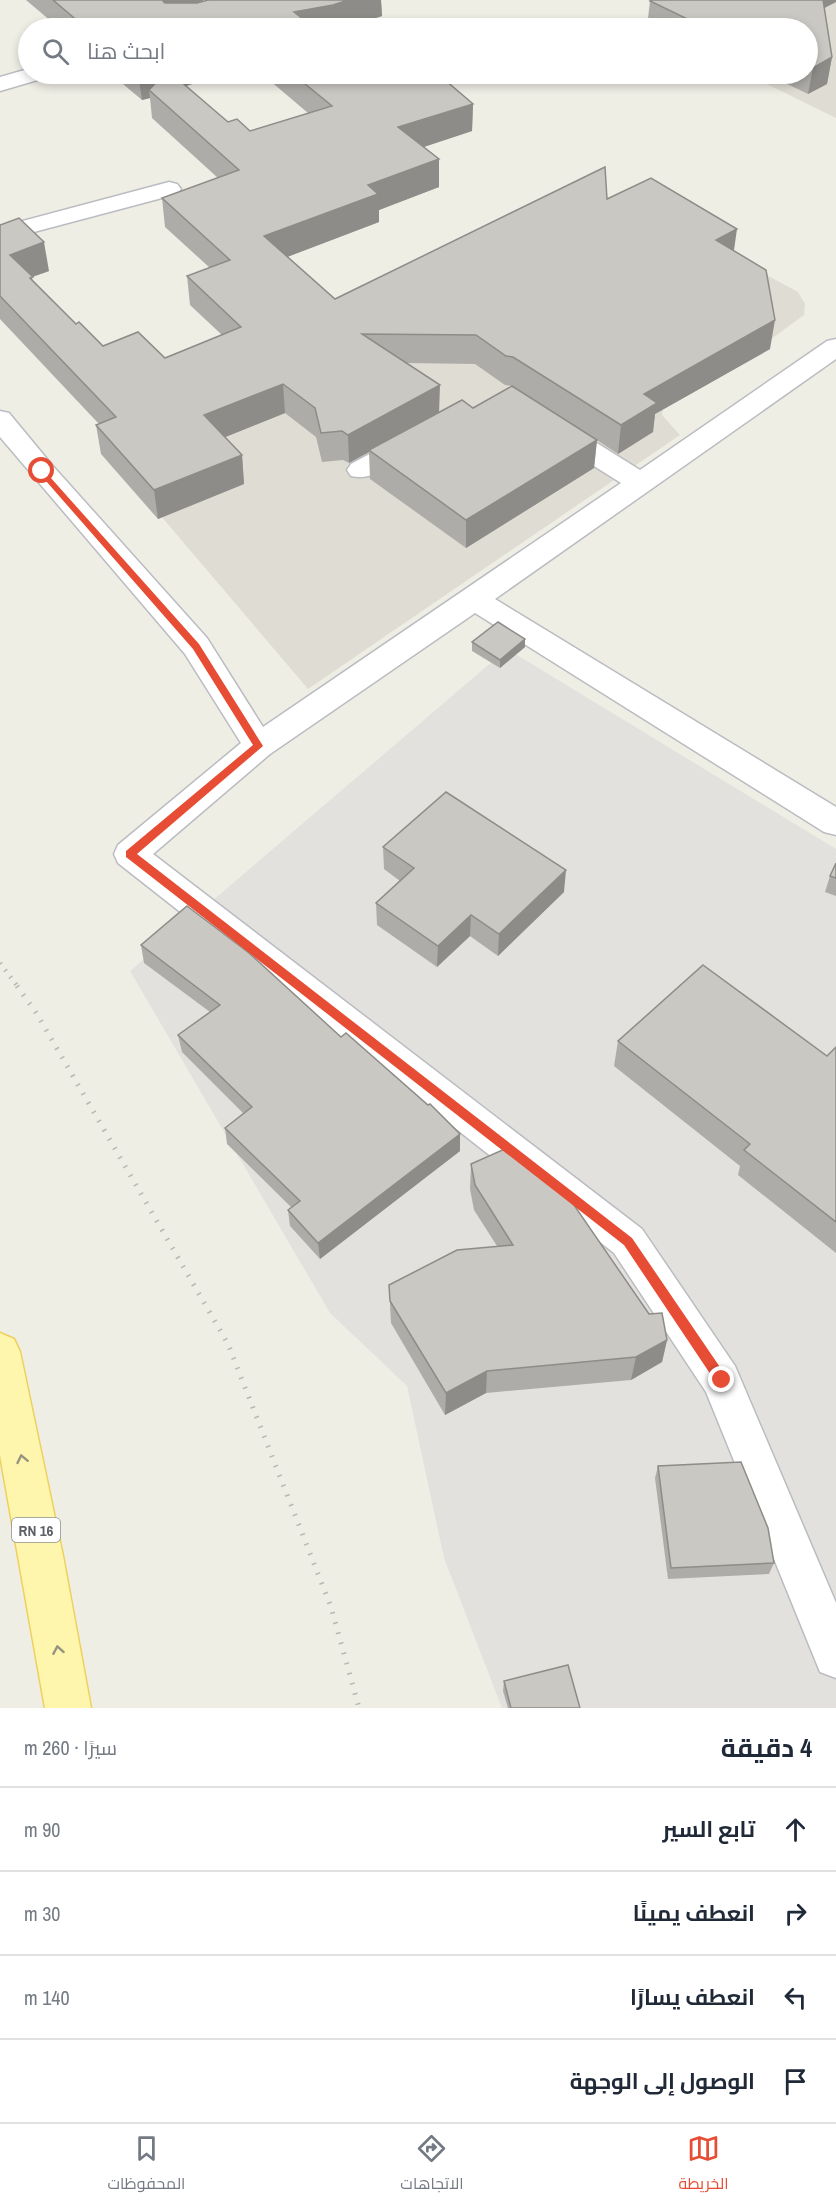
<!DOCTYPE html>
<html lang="ar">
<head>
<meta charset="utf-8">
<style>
  :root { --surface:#fff; --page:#f2f2f3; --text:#1f2937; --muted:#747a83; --line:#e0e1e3; --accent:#e74d34 }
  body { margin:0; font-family:"Archivo Narrow",Cairo,sans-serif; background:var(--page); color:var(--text); direction:rtl }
  .stop { position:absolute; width:18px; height:18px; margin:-14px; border:4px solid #e74d34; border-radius:50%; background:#fff }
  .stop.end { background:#e74d34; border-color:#fff; box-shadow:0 2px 6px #0008 }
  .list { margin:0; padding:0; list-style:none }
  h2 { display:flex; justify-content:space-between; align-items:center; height:78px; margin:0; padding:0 24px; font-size:26px }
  h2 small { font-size:20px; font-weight:400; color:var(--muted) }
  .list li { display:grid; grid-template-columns:39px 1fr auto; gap:18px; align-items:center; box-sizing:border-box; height:84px; padding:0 24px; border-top:2px solid var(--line) }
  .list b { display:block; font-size:22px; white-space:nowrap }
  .list em { font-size:20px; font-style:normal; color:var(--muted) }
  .icon { flex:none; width:33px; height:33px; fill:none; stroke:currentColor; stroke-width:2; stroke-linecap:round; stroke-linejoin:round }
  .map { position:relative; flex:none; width:836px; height:1708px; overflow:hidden; direction:ltr }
  .search { position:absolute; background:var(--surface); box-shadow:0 3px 9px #0003; left:18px; right:18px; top:18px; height:66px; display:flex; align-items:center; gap:15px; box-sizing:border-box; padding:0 21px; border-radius:33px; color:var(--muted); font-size:22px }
  .sheet { height:414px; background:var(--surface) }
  nav { display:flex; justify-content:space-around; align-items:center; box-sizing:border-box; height:84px; border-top:2px solid var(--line); background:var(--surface); font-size:16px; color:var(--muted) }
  nav a { display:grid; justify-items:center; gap:3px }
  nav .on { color:var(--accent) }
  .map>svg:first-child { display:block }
  .industrial { fill:#e3e1dd }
  .education { fill:#dfddd3 }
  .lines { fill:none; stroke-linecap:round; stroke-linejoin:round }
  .minor-casing { stroke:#babcc1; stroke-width:3 }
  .major-casing { stroke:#efd05e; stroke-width:3 }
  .minor { fill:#fff; fill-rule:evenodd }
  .major { fill:#fef6ac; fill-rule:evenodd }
  .rail-far1 { stroke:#b6b7b7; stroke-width:4.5; stroke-dasharray:1.5 7; stroke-linecap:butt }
  .rail { stroke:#b6b7b7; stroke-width:5; stroke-dasharray:1.5 9; stroke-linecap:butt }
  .wall { fill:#aeaca8; fill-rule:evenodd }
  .shaded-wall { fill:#8d8c88 }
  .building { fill:#cac8c3; stroke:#8d8c88; stroke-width:1.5 }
  .oneway { stroke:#95947e }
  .route { fill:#e74d34 }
  .labels { text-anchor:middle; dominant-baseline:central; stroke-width:5; stroke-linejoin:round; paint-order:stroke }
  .shield { fill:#fff; stroke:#8e9094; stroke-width:1.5 }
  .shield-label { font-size:15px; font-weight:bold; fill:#5d6066 }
</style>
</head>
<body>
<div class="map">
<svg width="836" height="1708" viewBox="0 0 836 1708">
  <rect width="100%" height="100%" fill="#efeee5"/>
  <path class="industrial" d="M507,649L836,849V1708H502L444,1558L407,1386L330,1313L130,971Z"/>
  <g class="education">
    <path d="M836,0V118L746,74H808V28H655Z"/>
    <path d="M617,194L798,292L805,304L804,315L755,351L664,402L662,415L680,435L308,689L115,462L157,435Z"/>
  </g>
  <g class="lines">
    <g class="minor-casing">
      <g id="minor">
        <path d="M28,69V74H44L41,79L0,91V77Z"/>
        <path d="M169,182L177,184L181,189L177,194L0,241V227Z"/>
        <path d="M836,339V359L495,599L836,807V835L824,832L475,613L270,754L153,854L642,1229L735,1366L741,1380L836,1603V1678L820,1672L706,1392L614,1253L118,863L114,854L118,845L241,743L185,654L0,437V411L9,413L52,465L207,638L263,727L621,483L548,437L545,431L548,425L558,422L568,425L640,470L827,341Z"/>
        <path d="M407,436L417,439L421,445L417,451C398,462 373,482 351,476L347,470L351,464L397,439Z"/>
      </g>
    </g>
    <g class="major-casing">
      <path id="major" d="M0,1333L14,1339L20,1352L63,1556L91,1708H45L0,1455Z"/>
    </g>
    <use href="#minor" class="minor"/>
    <use href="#major" class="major"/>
    <path class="rail-far1" d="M0,963L18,987"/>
    <path class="rail" d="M17,986L37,1014L228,1344L331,1607L359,1708"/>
  </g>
  <g class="wall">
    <path d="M26,0H203V1L208,0H381L382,16L345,28H59Z"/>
    <path d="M650,1L824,8L832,57L827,84L808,94L766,74H807V28H650L647,27Z"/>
    <path d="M111,74H223L186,86L228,122L250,131L308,113L262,74H370L375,77L473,104L472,131L424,147L439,159V187L379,210V222L287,257L335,299L607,199L734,250L770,349L655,414L653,432L618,454L597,440L594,468L466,548L370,479L369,452L349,463L343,460L322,462L316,437L285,413L225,437L242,455L244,484L158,519L101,454L96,425L99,424L0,319V225L49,271L32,277L33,282L76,324L103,346L165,358L222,335L190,305L187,276L210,268L165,227L162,198L218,178L152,118L150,98L142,100ZM406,363L475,364L505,385L511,386L473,408L439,412Z"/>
    <path d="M472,642L525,647L500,668L472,651Z"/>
    <path d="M383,847L564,892L498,956L470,936L437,967L377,925L376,903L400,881L384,869Z"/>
    <path d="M836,863V896L825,892L830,876Z"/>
    <path d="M141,945L341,1037L460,1134V1151L320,1259L290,1226L288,1210L292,1208L227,1144L225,1128L243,1113L182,1052L178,1035L210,1012L144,963Z"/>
    <path d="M618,1041L827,1056L836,1047V1253L738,1175L740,1166L614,1066Z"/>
    <path d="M471,1164L667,1340L662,1362L631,1380L486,1393L445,1415L391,1323L389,1285L497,1246L474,1210L470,1189Z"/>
    <path d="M658,1466L774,1563L769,1574L668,1579L655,1478Z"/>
    <path d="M504,1681L580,1708H508L503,1691Z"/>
  </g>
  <g class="shaded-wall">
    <path d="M164,0H203L204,12L171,22L163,1Z"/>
    <path d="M348,0H381L382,16L345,28H295L294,12Z"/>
    <path d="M819,0H836V2L817,12Z"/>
    <path d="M832,57L827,84L808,94L813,68Z"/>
    <path d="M138,74H223L155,96L149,90L150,98L142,100Z"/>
    <path d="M473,104L472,131L399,155L398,127Z"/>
    <path d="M439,159V187L379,210V222L266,265L264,236L368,185Z"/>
    <path d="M737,229L733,257L716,240Z"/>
    <path d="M44,242L49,271L15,283L10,255Z"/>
    <path d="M775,320L770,349L655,414L653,432L618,454L621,425L644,394Z"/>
    <path d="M283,384L285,413L208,444L204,415Z"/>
    <path d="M440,385L439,414L369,450V452L349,463L348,435Z"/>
    <path d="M597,440L594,468L466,548V520Z"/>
    <path d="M242,455L244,484L158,519L154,490Z"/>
    <path d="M525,639V647L500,668V660Z"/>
    <path d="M566,870L564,892L498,956L499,934Z"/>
    <path d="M471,915L470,936L437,967L438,946Z"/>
    <path d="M460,1134V1151L320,1259L318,1243Z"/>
    <path d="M667,1340L662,1362L631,1380L636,1357Z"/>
    <path d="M487,1371L486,1393L445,1415L446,1393Z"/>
  </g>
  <g class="building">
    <path d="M53,0H164L163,1L165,3H197L208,0H348L333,5L294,12L314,28H86Z"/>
    <path d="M652,0H823L832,57L813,68L807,65V28H706L650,1Z"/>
    <path d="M164,74H172L228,122L237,119L250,131L332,106L293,74H370L375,77L388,74H438L473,104L398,127L439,159L368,185L378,194L264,236L335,299L605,167L607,199L651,178L737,229L716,240L766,270L775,320L644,394L657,403L621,425L513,357L506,356L476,335L362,334L440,385L348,435L342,431L321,433L315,408L283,384L204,415L242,455L154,490L96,425L116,417L0,296V225L19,218L44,242L10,255L33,277L30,278L76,324L79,322L103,346L138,332L165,358L241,327L187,276L230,260L162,198L239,170L149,90Z"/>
    <path d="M512,386L597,440L466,520L369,450L462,400L473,408Z"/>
    <path d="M498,622L525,639L500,660L472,642Z"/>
    <path d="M446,792L566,870L499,934L471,915L438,946L376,903L414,868L383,847Z"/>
    <path d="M836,863V878L830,876Z"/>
    <path d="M187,906L249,953L341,1037L346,1033L428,1105L430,1104L460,1134L318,1243L288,1210L300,1201L225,1128L252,1107L178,1035L220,1005L141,945Z"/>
    <path d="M703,965L827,1056L836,1047V1222L744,1150L750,1144L618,1041Z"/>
    <path d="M509,1147L563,1189L649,1314L662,1313L667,1340L636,1357L487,1371L446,1393L390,1301L389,1285L457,1250L513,1245L475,1185L471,1164Z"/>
    <path d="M741,1462L768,1528L774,1563L671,1568L658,1466Z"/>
    <path d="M568,1665L580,1708H511L504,1681Z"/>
  </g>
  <defs><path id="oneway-chevron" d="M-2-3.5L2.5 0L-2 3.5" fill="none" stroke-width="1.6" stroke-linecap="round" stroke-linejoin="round" transform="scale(1.5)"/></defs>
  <g class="oneway">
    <use href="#oneway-chevron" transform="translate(22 1459) rotate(-102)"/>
    <use href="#oneway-chevron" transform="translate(58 1650) rotate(-100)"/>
  </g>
  <path class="route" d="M42,468L199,644L263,746L137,854L632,1238L726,1376V1384H717L624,1245L126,857V851L253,745L193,649L39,473L38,471Z"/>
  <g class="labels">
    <rect class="shield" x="12" y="1518" width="48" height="24" rx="4.5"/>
    <g class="shield-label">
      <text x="36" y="1530">RN 16</text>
    </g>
  </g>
</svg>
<div class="stop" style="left:42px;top:471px"></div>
<div class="stop end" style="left:722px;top:1380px"></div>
<div class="search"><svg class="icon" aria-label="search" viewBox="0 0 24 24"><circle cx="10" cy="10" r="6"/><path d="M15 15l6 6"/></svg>ابحث هنا</div>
</div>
<section class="sheet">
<h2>4 دقيقة<small>سيرًا · 260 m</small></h2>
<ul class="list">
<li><svg class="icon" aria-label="ahead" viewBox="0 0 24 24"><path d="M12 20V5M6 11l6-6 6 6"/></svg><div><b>تابع السير</b></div><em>90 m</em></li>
<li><svg class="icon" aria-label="right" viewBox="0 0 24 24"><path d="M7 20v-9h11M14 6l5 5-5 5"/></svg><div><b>انعطف يمينًا</b></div><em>30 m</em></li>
<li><svg class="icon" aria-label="left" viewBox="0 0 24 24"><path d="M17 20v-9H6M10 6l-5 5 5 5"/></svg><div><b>انعطف يسارًا</b></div><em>140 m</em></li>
<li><svg class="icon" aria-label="arrive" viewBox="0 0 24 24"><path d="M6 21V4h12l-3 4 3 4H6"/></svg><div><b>الوصول إلى الوجهة</b></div></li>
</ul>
</section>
<nav>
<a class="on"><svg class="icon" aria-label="map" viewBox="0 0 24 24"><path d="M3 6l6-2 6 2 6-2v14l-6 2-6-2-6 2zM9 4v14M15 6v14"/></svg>الخريطة</a>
<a><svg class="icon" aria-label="directions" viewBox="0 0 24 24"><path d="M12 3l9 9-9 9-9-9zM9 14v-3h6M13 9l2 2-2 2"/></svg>الاتجاهات</a>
<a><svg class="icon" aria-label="saved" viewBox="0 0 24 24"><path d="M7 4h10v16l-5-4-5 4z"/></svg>المحفوظات</a>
</nav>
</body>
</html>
